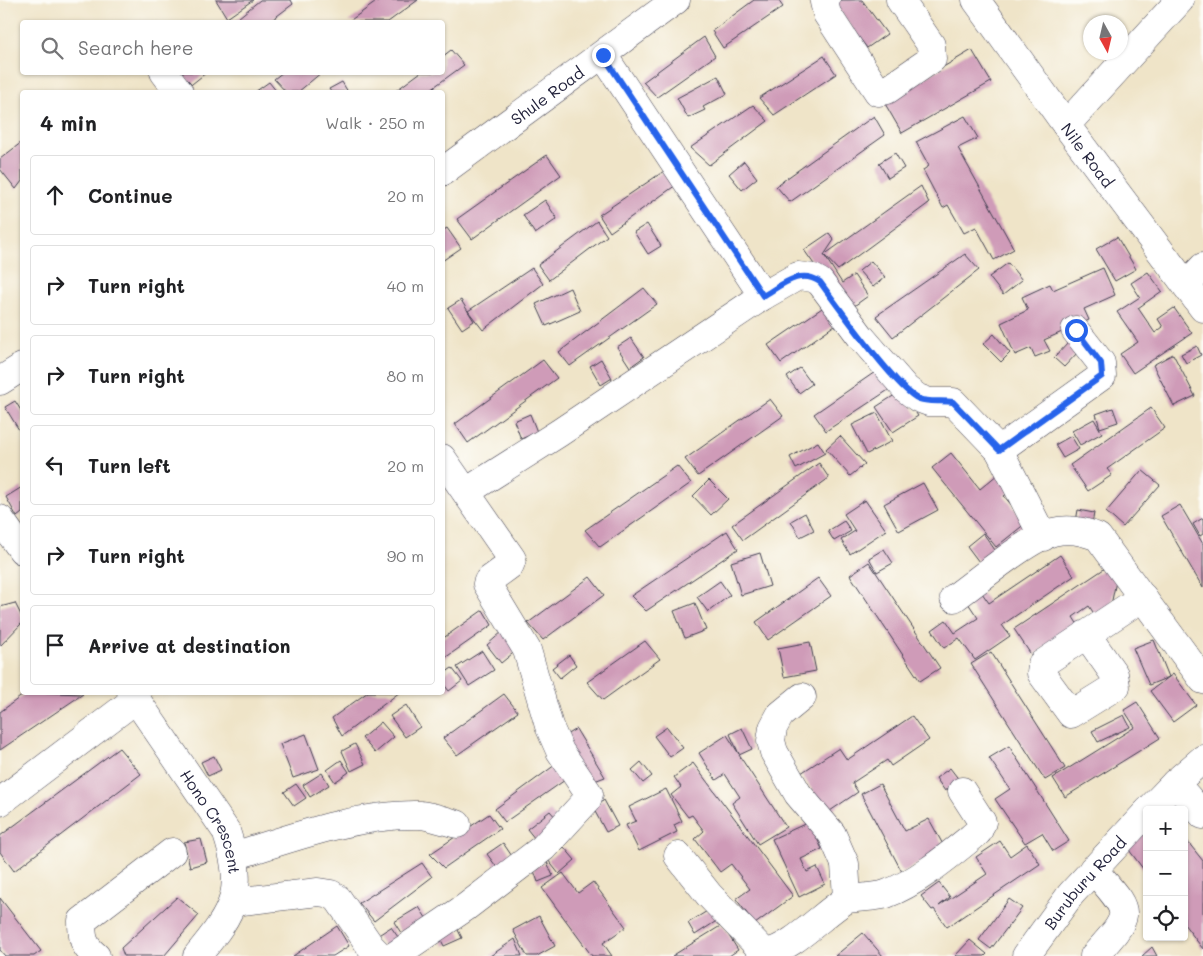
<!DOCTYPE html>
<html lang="en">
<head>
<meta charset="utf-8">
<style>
  :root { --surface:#fff; --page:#f6f6f6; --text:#202124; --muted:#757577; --line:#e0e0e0 }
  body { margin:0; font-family:Mali,sans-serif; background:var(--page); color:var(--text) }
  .controls { position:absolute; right:15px; bottom:15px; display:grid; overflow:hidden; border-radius:5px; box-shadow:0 1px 4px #0004 }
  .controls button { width:45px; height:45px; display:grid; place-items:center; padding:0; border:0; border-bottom:1px solid var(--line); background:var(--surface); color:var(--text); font:25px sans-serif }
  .compass { position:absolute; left:1083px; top:15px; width:45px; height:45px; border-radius:50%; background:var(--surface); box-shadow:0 1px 4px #0004; rotate:172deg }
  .stop { position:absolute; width:15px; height:15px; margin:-11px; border:4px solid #2563eb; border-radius:50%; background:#fff }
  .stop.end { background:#2563eb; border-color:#fff; box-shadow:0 1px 5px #0008 }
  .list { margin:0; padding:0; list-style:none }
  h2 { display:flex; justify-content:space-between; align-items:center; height:65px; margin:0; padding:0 20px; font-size:21px }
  h2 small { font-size:16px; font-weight:400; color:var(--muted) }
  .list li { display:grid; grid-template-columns:32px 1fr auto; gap:15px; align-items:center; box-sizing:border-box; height:80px; margin:0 10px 10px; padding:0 10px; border:1px solid var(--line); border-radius:5px }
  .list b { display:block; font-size:19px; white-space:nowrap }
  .list em { font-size:16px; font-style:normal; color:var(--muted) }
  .icon { flex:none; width:28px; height:28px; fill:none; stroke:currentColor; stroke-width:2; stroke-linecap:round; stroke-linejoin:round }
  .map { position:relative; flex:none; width:1203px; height:956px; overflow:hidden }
  .search { position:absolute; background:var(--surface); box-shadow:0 1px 4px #0004; left:20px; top:20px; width:425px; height:55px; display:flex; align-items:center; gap:12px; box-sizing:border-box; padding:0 18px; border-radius:5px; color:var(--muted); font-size:19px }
  .panel { position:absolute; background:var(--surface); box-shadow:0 1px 4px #0004; left:20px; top:90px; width:425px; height:605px; border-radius:5px }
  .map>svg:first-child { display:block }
  .building { fill:#cf9bb8 }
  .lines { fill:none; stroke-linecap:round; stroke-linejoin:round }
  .minor-casing { stroke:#413f50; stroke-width:29 }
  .minor { stroke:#fff; stroke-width:28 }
  .route { stroke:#2563eb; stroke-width:6 }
  .labels { text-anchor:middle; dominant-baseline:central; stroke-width:5; stroke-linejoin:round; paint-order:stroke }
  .street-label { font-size:16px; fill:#22223b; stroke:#fdfcf7 }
</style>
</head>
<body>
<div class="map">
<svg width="1203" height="956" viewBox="0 0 1203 956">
  <rect width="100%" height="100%" fill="#fdfcf7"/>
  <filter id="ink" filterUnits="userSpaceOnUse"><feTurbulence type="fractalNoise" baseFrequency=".02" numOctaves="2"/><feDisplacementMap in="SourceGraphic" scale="10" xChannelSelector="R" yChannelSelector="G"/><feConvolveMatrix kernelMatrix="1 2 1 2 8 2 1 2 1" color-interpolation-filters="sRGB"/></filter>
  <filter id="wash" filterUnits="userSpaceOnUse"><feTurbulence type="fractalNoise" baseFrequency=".0096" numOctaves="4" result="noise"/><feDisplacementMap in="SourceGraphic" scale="20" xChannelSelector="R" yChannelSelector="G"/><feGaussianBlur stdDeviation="1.12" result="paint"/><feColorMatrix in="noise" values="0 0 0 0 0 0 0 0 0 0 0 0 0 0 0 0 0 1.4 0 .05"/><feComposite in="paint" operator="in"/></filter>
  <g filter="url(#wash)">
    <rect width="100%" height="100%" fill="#efe4c8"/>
    <g id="blocks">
      <g class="building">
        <path d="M216,0H253L227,18Z"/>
        <path d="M260,0H291L293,4L269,22H233Z"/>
        <path d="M379,0H418L388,22H348Z"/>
        <path d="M754,0H778L783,7L723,48L712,31Z"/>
        <path d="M840,0H862L887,34L867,48L834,4Z"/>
        <path d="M704,37L715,56L657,97L643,82Z"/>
        <path d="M451,50L464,65L427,92H394L421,72H442V57Z"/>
        <path d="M972,50L991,82L902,133L884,102Z"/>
        <path d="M824,56L836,74L774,115L759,98Z"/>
        <path d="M180,72H207L192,84Z"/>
        <path d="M283,72H322L298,92H286L274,79Z"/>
        <path d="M718,76L727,94L703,107L705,110L688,118L677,98Z"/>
        <path d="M269,82L277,92H255Z"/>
        <path d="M342,82L348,92H331L329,89Z"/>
        <path d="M753,105L768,121L709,165L690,148Z"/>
        <path d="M874,116L885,135L790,202L776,186Z"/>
        <path d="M965,116L978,138L958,148L1014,249L994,260L976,227L964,233L948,205L943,208L923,170L929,166L916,142Z"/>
        <path d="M22,142V181L16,189L0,169V159Z"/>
        <path d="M895,153L904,168L888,178L879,163Z"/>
        <path d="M547,155L561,175L472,239L457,219Z"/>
        <path d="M744,161L757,178L742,190L729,174Z"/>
        <path d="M667,169L676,185L610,232L599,215Z"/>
        <path d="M921,186L929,203L838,270L824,255Z"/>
        <path d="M545,200L557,219L535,234L523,215Z"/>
        <path d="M597,221L607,236L549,280L538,265Z"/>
        <path d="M647,224L661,246L648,254L634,232Z"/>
        <path d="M447,228L461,248L442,261V231Z"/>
        <path d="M829,233L834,240L824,255L842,283L854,275L868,296L847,311L804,250Z"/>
        <path d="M1117,237L1136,269L1115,281L1096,249Z"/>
        <path d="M965,254L979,270L893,337L876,316Z"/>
        <path d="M871,261L885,277L873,287L859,271Z"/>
        <path d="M1008,263L1022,280L1003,295L989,277Z"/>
        <path d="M532,268L543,284L483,330L468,311Z"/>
        <path d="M1103,268L1115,295L1084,309L1089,320L1044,340L1050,351L1035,357L1031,348L1015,355L1001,323L1028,310L1022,297L1050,284L1053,290Z"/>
        <path d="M1148,272L1162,291L1138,308L1155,333L1163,327L1158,319L1174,308L1192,333L1133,373L1120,354L1138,342L1117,312L1140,297L1131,283Z"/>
        <path d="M570,288L580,311L546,326L536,304Z"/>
        <path d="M644,288L657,304L570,366L559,352Z"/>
        <path d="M461,300L474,321L462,329L448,308Z"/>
        <path d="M828,304L842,320L781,363L768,345Z"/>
        <path d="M994,334L1010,353L1001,362L983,344Z"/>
        <path d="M631,338L644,357L630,367L617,347Z"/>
        <path d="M1069,342L1079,351L1064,367L1054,358Z"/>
        <path d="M1197,346L1201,355L1186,363L1181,354Z"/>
        <path d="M1173,354L1195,396L1174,406L1153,365Z"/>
        <path d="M601,359L612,378L601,385L590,366Z"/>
        <path d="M543,360L557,378L468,443L455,424Z"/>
        <path d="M800,368L812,384L799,393L787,377Z"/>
        <path d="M878,370L893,387L826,431L814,414Z"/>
        <path d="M901,391L918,416L893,432L876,407Z"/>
        <path d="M770,399L783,416L698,476L685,459Z"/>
        <path d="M15,401L22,412V428L19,430L5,407Z"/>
        <path d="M1113,408L1118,422L1100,428L1096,414Z"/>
        <path d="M1151,408L1165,428L1107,469L1112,475L1088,491L1070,465Z"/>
        <path d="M877,413L892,441L867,454L852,425Z"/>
        <path d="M530,414L537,432L521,439L514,421Z"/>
        <path d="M1094,419L1102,433L1080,445L1072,431Z"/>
        <path d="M840,436L865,464L850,476L826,449Z"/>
        <path d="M1071,436L1079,449L1063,458L1055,445Z"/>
        <path d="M818,442L825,453L796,469L790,457Z"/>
        <path d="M951,453L980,489L998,474L1011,491L1004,496L1026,523L996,547L932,468Z"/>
        <path d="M819,463L829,478L743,540L732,525Z"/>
        <path d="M677,466L691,483L600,547L585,530Z"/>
        <path d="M1142,470L1160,485L1123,527L1106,512Z"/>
        <path d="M709,480L728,499L711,515L693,496Z"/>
        <path d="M923,483L938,510L899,531L884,504Z"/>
        <path d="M22,487V513L17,517L6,497Z"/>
        <path d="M865,500L886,530L850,554L841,540L855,531L844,514Z"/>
        <path d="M1180,505L1203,544V588L1161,516Z"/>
        <path d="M1078,510L1094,513L1091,530L1075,527Z"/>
        <path d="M805,513L814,530L800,537L791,521Z"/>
        <path d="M1203,518V534L1200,536L1193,524Z"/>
        <path d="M844,521L851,531L834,541L828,531Z"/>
        <path d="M727,531L738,549L646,611L631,596Z"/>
        <path d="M983,533L995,550L979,562L967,546Z"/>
        <path d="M884,549L893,563L877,572L869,558Z"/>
        <path d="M760,553L770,586L741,595L731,562Z"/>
        <path d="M1060,555L1074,576L1002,625L1010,636L975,660L959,638L944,648L932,630L946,620L955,633L978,618L968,603L982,593L989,603Z"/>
        <path d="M869,562L940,668L920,681L850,575Z"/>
        <path d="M1107,567L1116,581L1111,605L1095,615L1089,606L1073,617L1078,625L1032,656L1014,629Z"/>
        <path d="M590,577L604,595L543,640L528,623Z"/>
        <path d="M818,578L831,596L768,640L756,622Z"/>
        <path d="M720,581L730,595L708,612L697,597Z"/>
        <path d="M15,603L22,617V623L0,646V607Z"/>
        <path d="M695,603L706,630L685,638L674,611Z"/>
        <path d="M483,610L492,625L442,660V639Z"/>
        <path d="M503,631L518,649L501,663L487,645Z"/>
        <path d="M1154,640L1169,677L1173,674L1196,705L1173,722L1150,691L1169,677L1149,685L1133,648Z"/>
        <path d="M645,641L660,659L603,700L587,682Z"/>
        <path d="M810,642L816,671L784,677L778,648Z"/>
        <path d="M482,651L494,670L469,686L457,667Z"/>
        <path d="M991,652L1065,768L1045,780L971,664Z"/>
        <path d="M569,655L576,665L560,678L552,668Z"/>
        <path d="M452,668L462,681L449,691L442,682V675Z"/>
        <path d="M27,692L83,694L0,750V712Z"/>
        <path d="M368,692H400L342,736L332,718Z"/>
        <path d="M504,694L518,712L457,755L443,738Z"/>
        <path d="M1137,702L1160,738L1065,797L1053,778L1135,727L1124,710Z"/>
        <path d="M406,705L420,727L405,737L390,716Z"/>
        <path d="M1124,715L1130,727L1098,742L1092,731Z"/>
        <path d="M912,716L929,740L891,766L887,760L852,783L858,792L827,813L801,773L839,748L847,760Z"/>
        <path d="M381,722L394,737L375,753L362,738Z"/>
        <path d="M667,727L683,748L670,757L654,736Z"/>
        <path d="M742,728L752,749L739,755L786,827L758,844L732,803L740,797L725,774L716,780L699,753L727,735L739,754L730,734Z"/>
        <path d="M576,729L605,777L589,783L559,739Z"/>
        <path d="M306,734L319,769L293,778L280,744Z"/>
        <path d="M355,744L365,764L351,771L342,751Z"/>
        <path d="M1009,746L1069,841L1053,851L1042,833L1025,843L995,799L1010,789L989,758Z"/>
        <path d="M119,748L141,774L14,871L0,852V836Z"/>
        <path d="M214,756L221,770L208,776L201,762Z"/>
        <path d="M341,760L349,772L335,782L327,770Z"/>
        <path d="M641,762L652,776L643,783L632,770Z"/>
        <path d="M693,763L793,896L755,924L736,899L750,889L731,864L720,872L695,839L704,831L692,815L688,817L671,795L681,787L674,777Z"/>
        <path d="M555,765L565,780L505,822L495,809Z"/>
        <path d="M950,768L960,781L945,791L936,778Z"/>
        <path d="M322,773L329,785L310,797L303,785Z"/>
        <path d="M296,784L306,798L294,806L284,792Z"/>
        <path d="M880,784L905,831L929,819L946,850L902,872L861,794Z"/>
        <path d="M666,789L682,821L674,825L677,832L639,851L626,825L636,821L629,807Z"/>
        <path d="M604,800L618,826L606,832L592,806Z"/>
        <path d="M550,811L563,826L539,844L527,829Z"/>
        <path d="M489,814L500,829L444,868L430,854Z"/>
        <path d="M809,822L822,849L801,859L807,872L817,867L825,884L799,897L772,839Z"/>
        <path d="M1147,831V874L1126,846Z"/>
        <path d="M1184,837L1203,861V949L1184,924Z"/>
        <path d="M201,839L207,862L190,867L184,842Z"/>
        <path d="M1000,841L1010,856L1027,844L1040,864L947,927L934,909L932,910L921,896L939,883L950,897L939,906L987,874L976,857Z"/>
        <path d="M503,843L516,862L501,873L487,854Z"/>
        <path d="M564,847L575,860L559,874L548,860Z"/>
        <path d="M547,862L553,876L538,882L533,868Z"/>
        <path d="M422,863L432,877L374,921L359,903Z"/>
        <path d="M563,873L578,893L593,882L626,927L603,943L612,956H592L542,888Z"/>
        <path d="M177,897L199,915L164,956H124L121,948Z"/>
        <path d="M0,898L41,951L34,956H5L0,950Z"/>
        <path d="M1009,899L1022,908L991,949L979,940Z"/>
        <path d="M419,907L432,927L407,942L394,922Z"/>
        <path d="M712,908L718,920L695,935L688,923Z"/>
        <path d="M539,916L555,946L537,956H527L513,930Z"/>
        <path d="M722,925L738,950L729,956H672Z"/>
        <path d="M337,926L349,946L333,956H293Z"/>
        <path d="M391,927L405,947L391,956L377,936Z"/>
        <path d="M457,928L462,938L444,946L439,936Z"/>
        <path d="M863,933L883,956H835Z"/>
        <path d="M515,939L522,956H490Z"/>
        <path d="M970,940L987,954L985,956H955Z"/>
        <path d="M1152,947L1157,956H1142Z"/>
      </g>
    </g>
  </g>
  <g filter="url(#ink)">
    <use href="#blocks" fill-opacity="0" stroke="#413f50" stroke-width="1"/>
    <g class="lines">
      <g class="minor-casing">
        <g id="minor">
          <path d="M826,0L824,2L827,14L878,92L887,90L932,59L931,45L900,0"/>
          <path id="s1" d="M976,0L1066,125L1203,308"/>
          <path d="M603,55L763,296"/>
          <path d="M164,72L179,92"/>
          <path d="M1066,125L1180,0"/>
          <path id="s2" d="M442,172L676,0"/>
          <path d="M1187,284L1203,267"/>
          <path d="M0,381L22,367"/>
          <path d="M999,450L1102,376L1101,363L1075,330"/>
          <path d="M466,492L559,433L763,296L798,276L813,278L820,282L861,337L906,389L918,398L929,402H953L999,450L1043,537"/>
          <path d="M0,519L22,550"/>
          <path d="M954,598C978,581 1027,539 1053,532C1069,528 1084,531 1098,537L1203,680"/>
          <path d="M1086,634L1114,674L1116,686L1071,714L1041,673L1042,664L1143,597"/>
          <path id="s3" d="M131,692L226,831C246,891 235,910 197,956"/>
          <path d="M802,697L780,715L773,728L771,741L774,752L798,794L832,834L845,864L847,899"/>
          <path d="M1175,783L1203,815"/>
          <path d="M0,802L136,699"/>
          <path d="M1149,810L1175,783L1203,759"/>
          <path d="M234,856C291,838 359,813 420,815C432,816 445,821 457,824"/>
          <path d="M678,856L709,895L765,953"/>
          <path d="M1093,869C1131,914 1135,911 1094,956"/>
          <path d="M234,902L318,892L331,894L338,899L371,947L380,956"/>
          <path d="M96,956C83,946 82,937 82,921L172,852"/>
          <path d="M394,956L466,907L543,848L587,800L589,794L560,751L549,726L527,650L487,584L488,581L510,565L512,559L442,458"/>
          <path d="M763,956L765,953C790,950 822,915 844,901C850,897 875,898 886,894C917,883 952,853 978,832L982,822L962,791"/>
          <path id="s4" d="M1026,956L1071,894L1147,812"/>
        </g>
      </g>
      <use href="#minor" class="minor"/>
    </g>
  </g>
  <g class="lines" filter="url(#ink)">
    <path class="route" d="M603,55L763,296C782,285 800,268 820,282C837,305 897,390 919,399C930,403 942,400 953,402L999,450L1102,376L1101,363L1076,330"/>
  </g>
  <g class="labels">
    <g class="street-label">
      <text stroke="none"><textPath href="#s2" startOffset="130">Shule Road</textPath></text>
      <text stroke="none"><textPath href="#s1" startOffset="191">Nile Road</textPath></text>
      <text stroke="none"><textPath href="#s3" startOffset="154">Hono Crescent</textPath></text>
      <text stroke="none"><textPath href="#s4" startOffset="94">Buruburu Road</textPath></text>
    </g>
  </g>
</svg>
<div class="controls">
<button>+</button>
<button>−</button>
<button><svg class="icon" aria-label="locate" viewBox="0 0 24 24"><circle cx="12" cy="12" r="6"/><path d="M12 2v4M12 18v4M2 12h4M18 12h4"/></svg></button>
</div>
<svg class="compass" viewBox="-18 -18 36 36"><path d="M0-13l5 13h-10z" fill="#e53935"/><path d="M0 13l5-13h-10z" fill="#757577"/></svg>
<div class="stop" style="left:1076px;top:330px"></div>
<div class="stop end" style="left:603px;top:55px"></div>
<div class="search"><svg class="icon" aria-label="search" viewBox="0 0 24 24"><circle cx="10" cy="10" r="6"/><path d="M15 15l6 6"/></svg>Search here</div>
<section class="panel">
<h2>4 min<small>Walk · 250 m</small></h2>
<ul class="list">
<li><svg class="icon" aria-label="ahead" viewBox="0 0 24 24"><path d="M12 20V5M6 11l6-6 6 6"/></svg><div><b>Continue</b></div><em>20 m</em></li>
<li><svg class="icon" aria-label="right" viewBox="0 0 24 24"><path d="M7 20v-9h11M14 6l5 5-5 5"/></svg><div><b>Turn right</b></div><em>40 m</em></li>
<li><svg class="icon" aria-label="right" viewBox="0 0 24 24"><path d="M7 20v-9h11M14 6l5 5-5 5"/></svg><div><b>Turn right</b></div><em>80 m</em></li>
<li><svg class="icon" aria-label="left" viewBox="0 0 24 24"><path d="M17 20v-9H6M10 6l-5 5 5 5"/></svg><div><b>Turn left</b></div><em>20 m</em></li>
<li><svg class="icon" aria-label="right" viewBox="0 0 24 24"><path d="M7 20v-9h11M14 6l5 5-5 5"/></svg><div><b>Turn right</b></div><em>90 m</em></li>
<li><svg class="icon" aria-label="arrive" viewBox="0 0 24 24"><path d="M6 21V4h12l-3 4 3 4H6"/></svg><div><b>Arrive at destination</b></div></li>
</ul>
</section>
</div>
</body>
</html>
